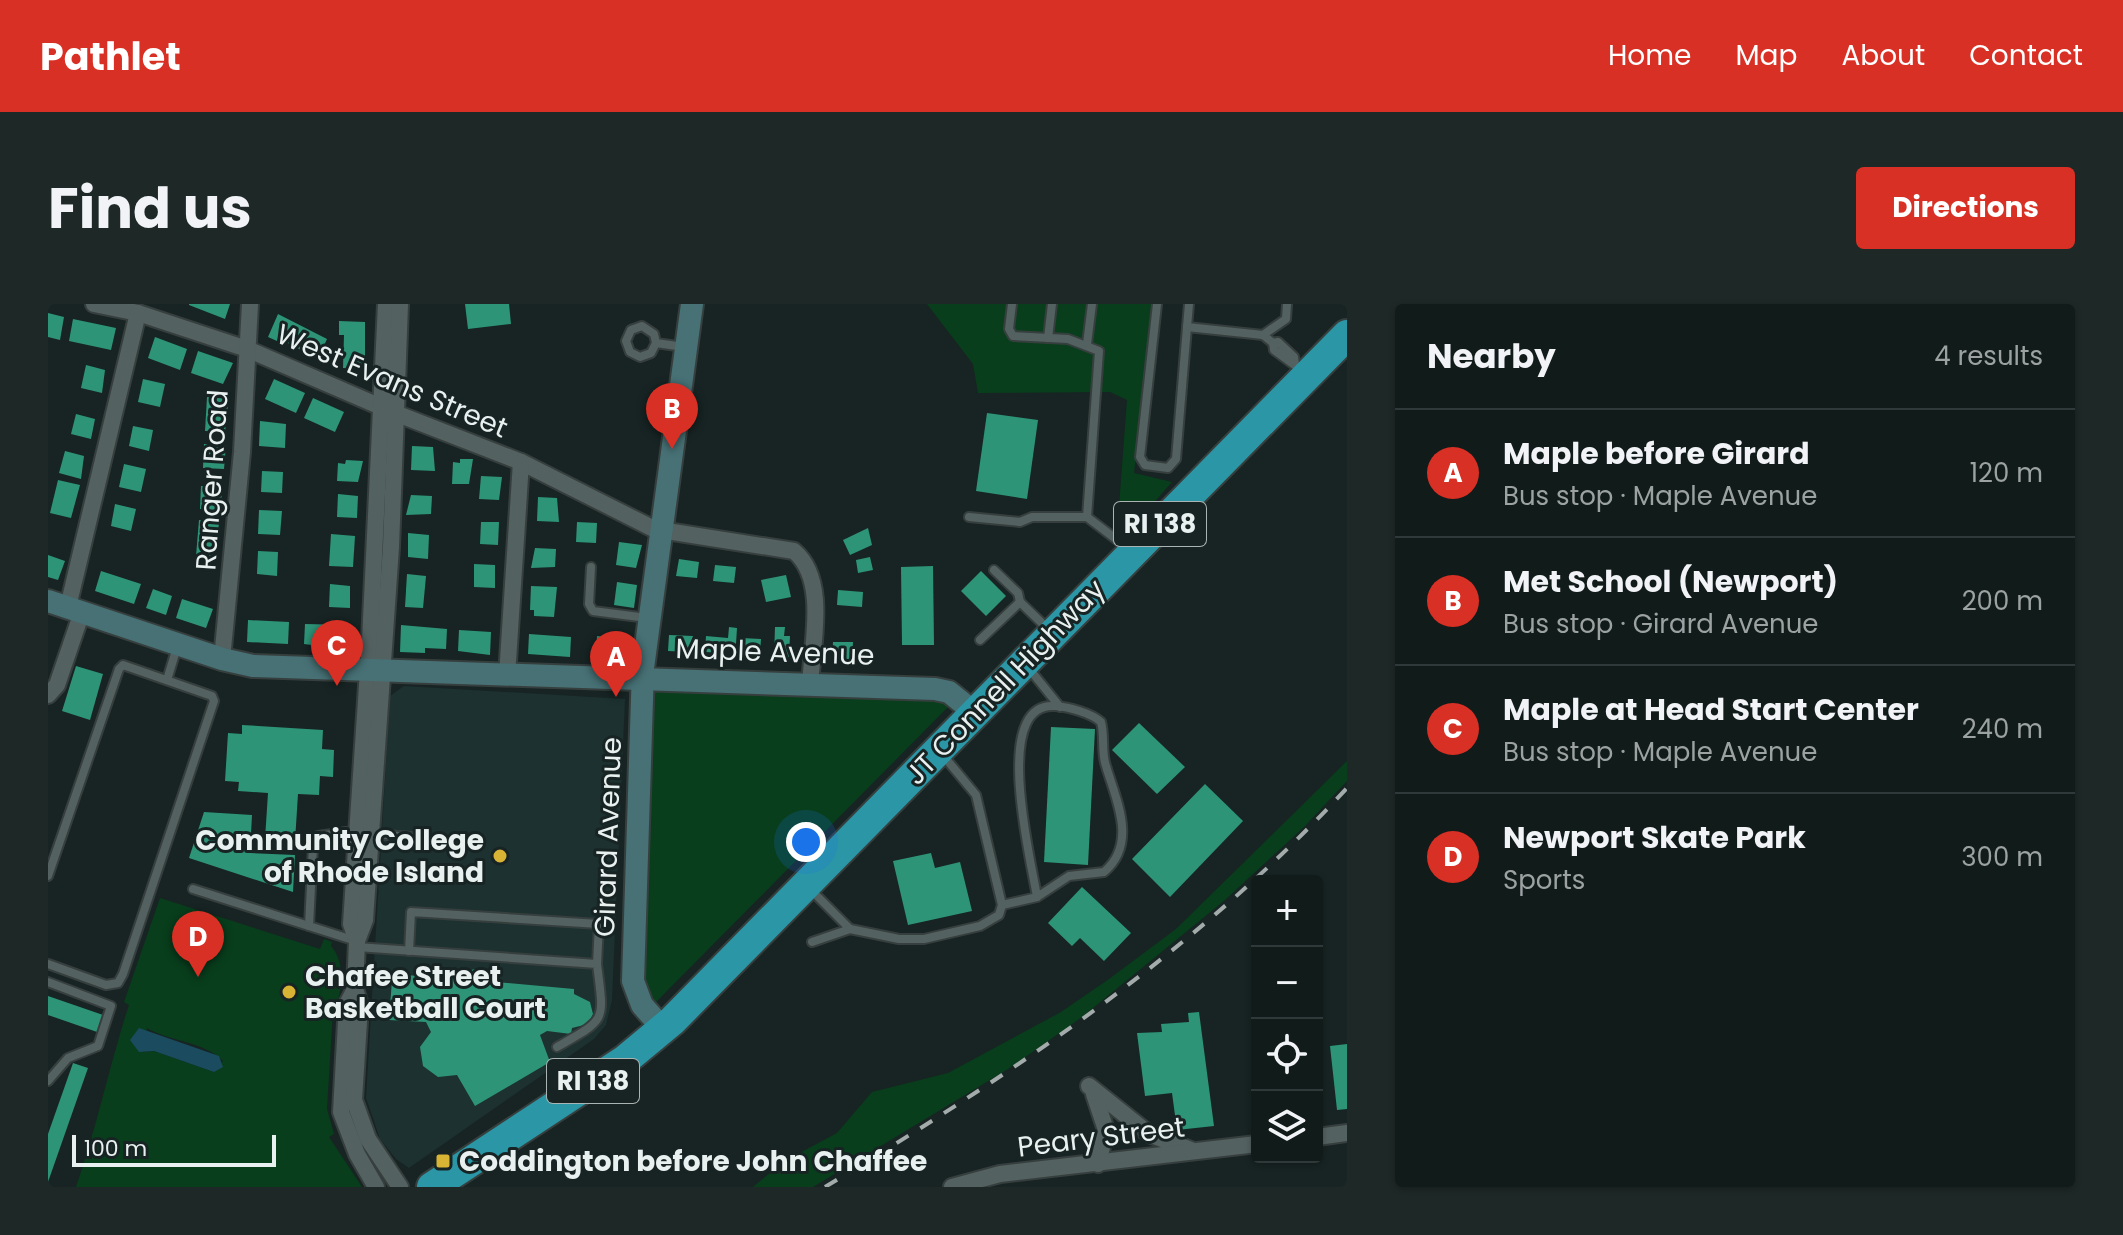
<!DOCTYPE html>
<html lang="en">
<head>
<meta charset="utf-8">
<style>
  :root { --surface:#111b1a; --page:#1e2827; --text:#f1f3f6; --muted:#9ca1a2; --line:#303939; --accent:#d93025 }
  body { margin:0; font-family:Poppins,sans-serif; background:var(--page); color:var(--text) }
  .controls { position:absolute; right:24px; bottom:24px; display:grid; overflow:hidden; border-radius:8px; box-shadow:0 2px 6px #0004 }
  .controls button { width:72px; height:72px; display:grid; place-items:center; padding:0; border:0; border-bottom:2px solid var(--line); background:var(--surface); color:var(--text); font:40px sans-serif }
  .scale { position:absolute; left:24px; bottom:20px; width:204px; box-sizing:border-box; padding-left:8px; border:4px solid #e9f1f0; border-top:0; font-size:22px; line-height:28px; white-space:nowrap; color:#e9f1f0; -webkit-text-stroke:6px #172423; paint-order:stroke }
  .you { position:absolute; left:758px; top:538px; width:28px; height:28px; margin:-20px; border:6px solid #fff; border-radius:50%; background:#1a73e8; box-shadow:0 0 0 12px #1a73e833 }
  .badge { display:grid; place-items:center; width:52px; height:52px; border-radius:50%; background:var(--accent); color:#fff; font-size:26px; font-weight:700 }
  .pin { position:absolute; translate:-50% -66px; filter:drop-shadow(0 2px 4px #0008) }
  .pin::after { content:''; position:absolute; top:42px; width:28px; height:24px; background:inherit; clip-path:polygon(0 0,100% 0,50% 100%) }
  .list { margin:0; padding:0; list-style:none }
  h2 { display:flex; justify-content:space-between; align-items:center; height:104px; margin:0; padding:0 32px; font-size:34px }
  h2 small { font-size:26px; font-weight:400; color:var(--muted) }
  .list li { display:grid; grid-template-columns:52px 1fr auto; gap:24px; align-items:center; box-sizing:border-box; height:128px; padding:0 32px; border-top:2px solid var(--line) }
  .list b { display:block; font-size:30px; white-space:nowrap }
  .list p { margin:0; font-size:26px; white-space:nowrap; color:var(--muted) }
  .list em { font-size:26px; font-style:normal; color:var(--muted) }
  .icon { flex:none; width:44px; height:44px; fill:none; stroke:currentColor; stroke-width:2; stroke-linecap:round; stroke-linejoin:round }
  .map { position:relative; flex:none; width:1299px; height:883px; overflow:hidden; border-radius:8px }
  header { display:flex; align-items:center; gap:48px; box-sizing:border-box; height:112px; padding:0 40px; background:var(--accent); color:#fff }
  header strong { font-size:38px }
  nav { display:flex; gap:44px; margin-inline-start:auto; font-size:28px }
  .intro { display:flex; align-items:center; justify-content:space-between; box-sizing:border-box; height:192px; padding:0 48px }
  h1 { margin:0; font-size:56px }
  .button { padding:20px 36px; border-radius:8px; background:var(--accent); color:#fff; font-size:28px; font-weight:700 }
  main { display:flex; gap:48px; padding:0 48px }
  aside { flex:1; background:var(--surface); border-radius:8px; box-shadow:0 2px 6px #0004 }
  .map>svg:first-child { display:block }
  .built { fill:#1c3130 }
  .green { fill:#083e1c; fill-rule:evenodd }
  .water { fill:#1a4b5f }
  .building { fill:#2d9477 }
  .lines { fill:none; stroke-linecap:round; stroke-linejoin:round }
  .lane-casing { stroke:#363f3e; stroke-width:12 }
  .street-casing { stroke:#363f3e; stroke-width:20 }
  .secondary-casing { stroke:#363f3e; stroke-width:26 }
  .highway-casing { stroke:#363f3e; stroke-width:34 }
  .lane { stroke:#536160; stroke-width:8 }
  .street { stroke:#536160; stroke-width:16 }
  .secondary { stroke:#477175; stroke-width:22 }
  .highway { stroke:#2a96a6; stroke-width:30 }
  .rail { stroke:#a3acab; stroke-width:4; stroke-dasharray:14 14; stroke-linecap:butt }
  .poi-dot { fill:#d9b334; stroke:#172423; stroke-width:3 }
  .labels { text-anchor:middle; dominant-baseline:central; stroke-width:6; stroke-linejoin:round; paint-order:stroke }
  .shield { fill:#172423; stroke:#aab4b2; stroke-width:2 }
  .shield-label { font-size:26px; font-weight:bold; fill:#e9f1f0 }
  .street-label { font-size:28px; fill:#e9f1f0; stroke:#172423 }
  .poi-label { font-size:28px; font-weight:bold; fill:#e9f1f0; stroke:#172423; text-anchor:start }
</style>
</head>
<body>
<header>
<strong>Pathlet</strong>
<nav><a>Home</a><a>Map</a><a>About</a><a>Contact</a></nav>
</header>
<div class="intro"><h1>Find us</h1><a class="button">Directions</a></div>
<main>
<div class="map">
<svg width="1299" height="883" viewBox="0 0 1299 883">
  <rect width="100%" height="100%" fill="#172423"/>
  <path class="built" d="M356,382L577,395L564,696L558,721L546,735L361,864L348,855L332,835L318,794L342,392Z"/>
  <g class="green">
    <path d="M879,0H1105L1086,169L1124,178L1088,219L1071,202L1079,96L1062,88L930,89L925,60Z"/>
    <path d="M606,386L894,394L902,401L608,698L597,682Z"/>
    <path d="M1299,457V477L1257,522L1177,596L1034,713L960,765L765,883H705L735,858L789,829L824,788L900,769L1013,708L1061,675L1128,625Z"/>
    <path d="M112,594L272,645L276,635L284,638L283,642C297,657 296,689 285,706L279,805L286,830L281,833L314,883H28C49,823 61,762 81,701L76,698ZM99,724C122,738 156,737 175,757L166,768L106,747L95,748Z"/>
  </g>
  <path class="water" d="M91,724L171,752L175,763L166,768L106,747L91,748L82,736Z"/>
  <g class="building">
    <path d="M182,0L177,15L141,1V0Z"/>
    <path d="M417,0H461L463,20L420,25Z"/>
    <path d="M0,9L16,13L12,36L0,33Z"/>
    <path d="M230,10L279,35L270,55L230,34L229,37L220,33Z"/>
    <path d="M25,15L68,24L63,46L21,37Z"/>
    <path d="M291,17L317,18V65L295,64L296,31H291Z"/>
    <path d="M107,33L139,45L132,66L100,54Z"/>
    <path d="M150,47L185,59L175,80L143,69Z"/>
    <path d="M38,61L57,66L54,89L33,84Z"/>
    <path d="M95,75L117,80L112,103L90,98Z"/>
    <path d="M226,75L257,89L248,109L217,95Z"/>
    <path d="M159,93L181,95L177,128L157,127Z"/>
    <path d="M265,94L296,108L287,128L256,114Z"/>
    <path d="M939,109L990,116L979,195L928,187Z"/>
    <path d="M28,110L47,115L43,135L23,130Z"/>
    <path d="M212,117L238,120L237,144L211,142Z"/>
    <path d="M85,122L105,126L101,147L81,142Z"/>
    <path d="M156,140L178,141L176,165L155,164Z"/>
    <path d="M364,142L385,143L387,167L363,166Z"/>
    <path d="M17,147L36,152L33,175L11,169Z"/>
    <path d="M412,155H425L421,180H404L405,158L412,159Z"/>
    <path d="M298,156L315,157L310,178L289,177L290,159L297,160Z"/>
    <path d="M76,160L98,165L93,188L71,183Z"/>
    <path d="M214,167L235,168L234,189L213,188Z"/>
    <path d="M433,172L454,173L451,196L431,195Z"/>
    <path d="M10,176L32,181L23,214L2,209Z"/>
    <path d="M153,182L174,183L173,206L152,205Z"/>
    <path d="M290,190L310,192L309,214L289,213Z"/>
    <path d="M363,191L384,192L383,210L358,211Z"/>
    <path d="M490,193L509,194L511,218L489,217Z"/>
    <path d="M67,200L88,205L83,227L63,222Z"/>
    <path d="M211,206L234,207L232,231L210,230Z"/>
    <path d="M151,216L171,218L168,253L148,252Z"/>
    <path d="M433,218H451L450,241L432,240Z"/>
    <path d="M529,218L549,219L548,239L528,238Z"/>
    <path d="M820,224L824,241L802,251L795,236Z"/>
    <path d="M360,229L381,231L380,255L360,253Z"/>
    <path d="M283,230L307,232L305,263L281,262Z"/>
    <path d="M571,238L594,241L588,264L568,261Z"/>
    <path d="M487,244L508,245L507,263L483,264Z"/>
    <path d="M210,247L230,248L229,272L209,270Z"/>
    <path d="M0,251L17,257L10,276L0,273Z"/>
    <path d="M822,253L825,266L810,269L808,256Z"/>
    <path d="M631,255L651,258L649,274L628,272Z"/>
    <path d="M426,260L447,261V284L426,283Z"/>
    <path d="M667,261L688,263L686,279L665,277Z"/>
    <path d="M885,262L886,341H854L853,263Z"/>
    <path d="M53,267L93,280L86,300L47,287Z"/>
    <path d="M933,267L958,292L938,312L913,287Z"/>
    <path d="M359,270L378,272L375,304L357,303Z"/>
    <path d="M738,271L743,293L718,298L713,276Z"/>
    <path d="M569,278L589,281L586,304L566,301Z"/>
    <path d="M282,280L302,282V304L281,303Z"/>
    <path d="M483,282L509,283L506,313L486,312V306H482Z"/>
    <path d="M105,285L124,292L118,311L98,304Z"/>
    <path d="M790,286L815,288L814,303L789,301Z"/>
    <path d="M134,295L165,305L158,324L128,314Z"/>
    <path d="M200,316L241,318L240,340L199,338Z"/>
    <path d="M257,320L303,321L302,346L256,340Z"/>
    <path d="M353,321L399,325L398,345L377,344V349L352,348Z"/>
    <path d="M681,323L689,324L688,340L678,339L677,349L657,348L658,332L680,334Z"/>
    <path d="M727,323H737L736,332H742L741,353L726,352Z"/>
    <path d="M411,326L443,328L442,351L410,347Z"/>
    <path d="M481,330L523,333L522,353L480,350Z"/>
    <path d="M621,331L645,332L640,348L620,347Z"/>
    <path d="M549,332L581,335L580,356L548,353Z"/>
    <path d="M694,334L713,335L712,352H693Z"/>
    <path d="M785,338H805L804,357L784,356Z"/>
    <path d="M28,362L55,370L42,416L14,407Z"/>
    <path d="M1091,419L1137,463L1109,490L1064,446Z"/>
    <path d="M194,421L275,426L274,445L286,446L285,473L272,472L271,491L250,490L247,537L217,535L220,489L190,487L191,478L177,477L180,429L194,430Z"/>
    <path d="M1003,423L1047,425L1040,561L996,558Z"/>
    <path d="M1157,480L1195,517L1122,593L1084,555Z"/>
    <path d="M156,508L204,511L202,549L247,551L245,588L141,554Z"/>
    <path d="M883,549L887,564L912,558L924,607L860,621L845,557Z"/>
    <path d="M1034,583L1083,629L1056,657L1032,634L1024,642L1000,619Z"/>
    <path d="M427,665L435,669L438,677L526,685V690L542,698L545,710L540,720L524,724L523,730L499,727L492,731L502,758L427,802L409,771L390,773L375,762L372,743L383,728L378,718L341,716L344,676L357,677V671L415,675L419,667Z"/>
    <path d="M0,692L58,712L52,729L0,711Z"/>
    <path d="M1151,708L1166,822L1129,826L1124,789L1097,792L1089,729L1114,728L1113,720L1141,718L1140,709Z"/>
    <path d="M1299,740V805L1289,806L1282,742Z"/>
    <path d="M25,759L40,764L0,878V830Z"/>
  </g>
  <g class="lines">
    <g class="lane-casing">
      <g id="lane">
        <path d="M964,0L961,25L965,32L1020,35L1051,47L1039,213"/>
        <path d="M1109,0L1092,153L1097,161L1120,164L1128,155L1139,23L1215,31L1225,39"/>
        <path d="M1139,23L1141,0"/>
        <path d="M1215,31L1238,15L1239,0"/>
        <path d="M1000,34L1004,0"/>
        <path d="M608,39L606,30L594,22L583,26L578,37L582,48L592,53L603,49L608,39L636,43"/>
        <path d="M1039,40L1044,0"/>
        <path d="M1247,60L1246,53L1230,38L1225,39L1226,46L1256,68"/>
        <path d="M921,213L972,218L984,213H1039L1081,245"/>
        <path d="M543,263L541,300L545,307L599,314"/>
        <path d="M946,266L970,289L972,298"/>
        <path d="M932,336L972,298L1001,326"/>
        <path d="M979,362L1012,403"/>
        <path d="M119,376L129,343"/>
        <path d="M0,572L71,365L75,361L164,392L166,397L75,670L70,679L58,681L0,660"/>
        <path d="M145,585L308,637"/>
        <path d="M763,586L802,625"/>
        <path d="M954,601L989,593L1021,572L1056,568C1090,539 1068,496 1058,462C1053,448 1057,432 1053,418C1043,409 1021,403 1007,402C942,397 984,560 989,593"/>
        <path d="M261,622L265,542L270,532L298,528L364,533"/>
        <path d="M764,638L802,625L851,635H876L932,622L951,611L954,601L928,491L894,450"/>
        <path d="M309,643L549,660C556,718 560,714 509,743"/>
        <path d="M361,647L363,608L551,620L549,660"/>
        <path d="M0,678L63,702L50,742L20,754L0,777"/>
      </g>
    </g>
    <g class="street-casing">
      <g id="street">
        <path d="M46,0L90,9L199,45L347,109L473,158L606,225L746,247C780,276 764,340 762,381"/>
        <path d="M20,303L90,9"/>
        <path d="M174,355L194,148L202,0"/>
        <path d="M459,372L473,158"/>
        <path d="M0,391L9,381L34,308"/>
        <path d="M309,637L303,620L322,337L338,0"/>
        <path d="M307,685L299,700L293,808L309,850L328,883"/>
        <path d="M1041,782L1101,830L1143,846"/>
        <path d="M1046,790L1058,826L1050,860"/>
        <path d="M1269,833L1299,829"/>
        <path d="M352,883L320,835L306,796L312,701L307,685L309,637L317,616L343,243L352,0"/>
        <path d="M904,883L952,870L1209,840"/>
      </g>
    </g>
    <g class="secondary-casing">
      <g id="secondary">
        <path d="M0,297L174,355L205,362L887,385L901,388L927,409"/>
        <path d="M615,725L594,701L585,677L595,364L644,0"/>
      </g>
    </g>
    <g class="highway-casing">
      <path id="highway" d="M384,883L577,756L624,717L1299,31"/>
    </g>
    <use href="#lane" class="lane"/>
    <use href="#street" class="street"/>
    <use href="#secondary" class="secondary"/>
    <use href="#highway" class="highway"/>
    <path class="rail" d="M777,883C966,769 1148,647 1299,484"/>
  </g>
  <g class="poi-dot">
    <circle cx="452" cy="552" r="8"/>
    <circle cx="241" cy="688" r="8"/>
    <rect x="387" y="849" width="16" height="16" rx="4"/>
  </g>
  <g class="labels">
    <g class="shield">
      <rect x="1066" y="198" width="92" height="44" rx="6"/>
      <rect x="499" y="755" width="92" height="44" rx="6"/>
    </g>
    <g class="shield-label">
      <text x="1112" y="220">RI 138</text>
      <text x="545" y="777">RI 138</text>
    </g>
    <g class="street-label">
      <text transform="translate(344 77) rotate(23)">West Evans Street</text>
      <text transform="translate(164 176) rotate(-86)">Ranger Road</text>
      <text transform="translate(727 348) rotate(2)">Maple Avenue</text>
      <text transform="translate(957 378) rotate(-46)">JT Connell Highway</text>
      <text transform="translate(560 533) rotate(-88)">Girard Avenue</text>
      <text transform="translate(1053 833) rotate(-7)">Peary Street</text>
    </g>
    <g class="poi-label">
      <text x="436" y="536" text-anchor="end">Community College<tspan x="436" dy="32">of Rhode Island</tspan></text>
      <text x="257" y="672">Chafee Street<tspan x="257" dy="32">Basketball Court</tspan></text>
      <text x="411" y="857">Coddington before John Chaffee</text>
    </g>
  </g>
</svg>
<div class="controls">
<button>+</button>
<button>−</button>
<button><svg class="icon" aria-label="locate" viewBox="0 0 24 24"><circle cx="12" cy="12" r="6"/><path d="M12 2v4M12 18v4M2 12h4M18 12h4"/></svg></button>
<button><svg class="icon" aria-label="layers" viewBox="0 0 24 24"><path d="M12 4l9 5-9 5-9-5zM3 14l9 5 9-5"/></svg></button>
</div>
<div class="scale">100 m</div>
<div class="you"></div>
<div class="pin badge" style="left:568px;top:393px">A</div>
<div class="pin badge" style="left:624px;top:145px">B</div>
<div class="pin badge" style="left:289px;top:382px">C</div>
<div class="pin badge" style="left:150px;top:673px">D</div>
</div>
<aside>
<h2>Nearby<small>4 results</small></h2>
<ul class="list">
<li><span class="badge">A</span><div><b>Maple before Girard</b><p>Bus stop · Maple Avenue</p></div><em>120 m</em></li>
<li><span class="badge">B</span><div><b>Met School (Newport)</b><p>Bus stop · Girard Avenue</p></div><em>200 m</em></li>
<li><span class="badge">C</span><div><b>Maple at Head Start Center</b><p>Bus stop · Maple Avenue</p></div><em>240 m</em></li>
<li><span class="badge">D</span><div><b>Newport Skate Park</b><p>Sports</p></div><em>300 m</em></li>
</ul>
</aside>
</main>
</body>
</html>
